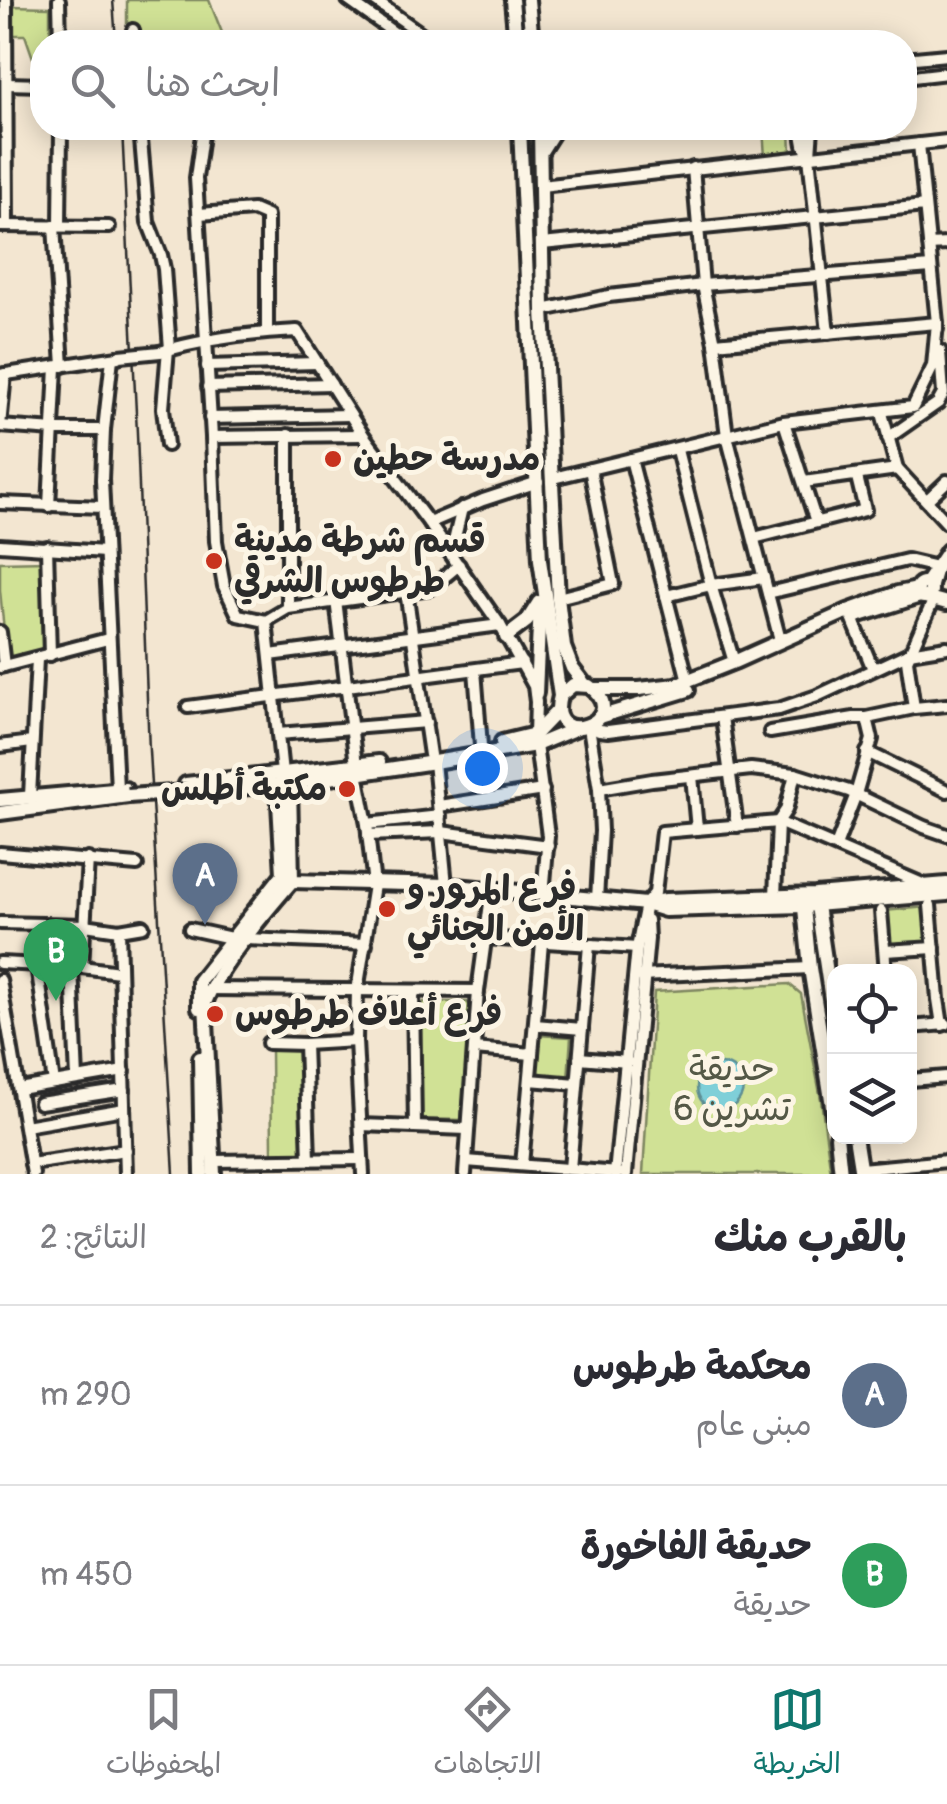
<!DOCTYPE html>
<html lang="ar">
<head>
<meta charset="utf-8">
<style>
  :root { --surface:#fff; --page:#f2f2f3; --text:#2b2b33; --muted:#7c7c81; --line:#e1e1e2; --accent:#0f766e }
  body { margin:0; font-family:Pangolin,"Playpen Sans Arabic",sans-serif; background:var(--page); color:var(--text); direction:rtl }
  .controls { position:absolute; right:30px; bottom:30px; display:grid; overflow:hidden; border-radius:20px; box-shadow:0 5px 25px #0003 }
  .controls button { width:90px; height:90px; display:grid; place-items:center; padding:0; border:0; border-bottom:2px solid var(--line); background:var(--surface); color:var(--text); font:50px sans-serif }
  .you { position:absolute; left:482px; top:768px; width:35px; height:35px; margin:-25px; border:8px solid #fff; border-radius:50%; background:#1a73e8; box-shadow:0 0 0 15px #1a73e833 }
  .badge { display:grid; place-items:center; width:65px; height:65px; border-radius:50%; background:var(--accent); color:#fff; font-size:32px; font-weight:700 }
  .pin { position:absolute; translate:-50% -82px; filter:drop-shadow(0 2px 5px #0008) }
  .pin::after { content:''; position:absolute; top:52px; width:35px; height:30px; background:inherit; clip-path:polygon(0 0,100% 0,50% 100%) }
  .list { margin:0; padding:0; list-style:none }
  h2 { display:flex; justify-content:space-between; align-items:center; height:130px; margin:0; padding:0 40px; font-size:42px }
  h2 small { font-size:32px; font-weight:400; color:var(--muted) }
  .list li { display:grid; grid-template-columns:65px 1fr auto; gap:30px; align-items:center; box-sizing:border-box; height:180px; padding:0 40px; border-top:2px solid var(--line) }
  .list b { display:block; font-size:38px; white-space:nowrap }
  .list p { margin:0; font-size:32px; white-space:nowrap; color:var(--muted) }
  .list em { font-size:32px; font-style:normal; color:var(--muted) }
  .icon { flex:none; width:55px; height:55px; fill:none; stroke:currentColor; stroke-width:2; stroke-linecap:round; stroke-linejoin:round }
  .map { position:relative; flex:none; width:947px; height:1174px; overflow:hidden; direction:ltr }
  .search { position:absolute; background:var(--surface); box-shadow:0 5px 25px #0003; left:30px; right:30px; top:30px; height:110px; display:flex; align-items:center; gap:25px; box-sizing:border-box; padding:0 35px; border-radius:40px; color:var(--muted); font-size:38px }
  .sheet { height:490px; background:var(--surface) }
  nav { display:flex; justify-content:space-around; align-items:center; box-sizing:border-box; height:140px; border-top:2px solid var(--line); background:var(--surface); font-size:28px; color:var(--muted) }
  nav a { display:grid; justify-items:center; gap:5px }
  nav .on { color:var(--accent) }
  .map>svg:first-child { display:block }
  .green { fill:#d0e195; stroke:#7e8660; stroke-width:2.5 }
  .water { fill:#7fcfd8; stroke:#5d8d93; stroke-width:2.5 }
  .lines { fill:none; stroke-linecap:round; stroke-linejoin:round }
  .minor-casing { stroke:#2b2b2b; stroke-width:18 }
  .major-casing { stroke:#2b2b2b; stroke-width:20 }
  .minor { stroke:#fcf5e5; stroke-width:10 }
  .major { stroke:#fcf5e5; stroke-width:12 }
  .rail { stroke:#2b2b2b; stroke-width:2.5 }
  .minor-bridge-casing { stroke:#2b2b2b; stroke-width:18; stroke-linecap:butt }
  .major-bridge-casing { stroke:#2b2b2b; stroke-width:20; stroke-linecap:butt }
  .minor-bridge { stroke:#fcf5e5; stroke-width:10 }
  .major-bridge { stroke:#fcf5e5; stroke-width:12 }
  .poi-dot { fill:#c8321e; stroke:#fcf5e5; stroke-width:4 }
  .labels { text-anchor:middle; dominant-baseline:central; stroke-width:10; stroke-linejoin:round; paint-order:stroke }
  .poi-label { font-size:35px; font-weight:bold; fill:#2b2b2b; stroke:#fcf5e5; text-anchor:start }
  .park-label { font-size:35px; fill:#545846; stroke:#fcf5e5 }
</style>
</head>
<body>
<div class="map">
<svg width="947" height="1174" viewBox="0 0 947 1174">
  <rect width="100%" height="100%" fill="#f3e6d1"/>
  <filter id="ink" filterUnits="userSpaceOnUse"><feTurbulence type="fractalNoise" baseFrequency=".01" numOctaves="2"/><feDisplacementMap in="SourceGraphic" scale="20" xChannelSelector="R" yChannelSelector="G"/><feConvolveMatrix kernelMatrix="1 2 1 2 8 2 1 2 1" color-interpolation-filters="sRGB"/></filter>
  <g filter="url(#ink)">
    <g class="green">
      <path d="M127,0H209L223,35L243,42H136L127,34Z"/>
      <path d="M10,6L50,7V42H42V58H33L25,35H10Z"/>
      <path d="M763,128H790L791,154L765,157Z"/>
      <path d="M46,561L48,652L7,661L0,590V562Z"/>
      <path d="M927,907L931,942L888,947L884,911Z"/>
      <path d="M789,984L801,994L821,1099L831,1174H643L654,992Z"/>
      <path d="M424,1002H467L472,1008L461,1120L423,1119L420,1111V1007Z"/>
      <path d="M536,1035L571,1037L568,1079L533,1076Z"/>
      <path d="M302,1049V1154H274L272,1151L271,1050Z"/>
    </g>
    <circle class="water" cx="720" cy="1087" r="23"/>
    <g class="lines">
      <g class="minor-casing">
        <g id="minor">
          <path d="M6,0L7,226"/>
          <path d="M59,0L60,42"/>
          <path d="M348,0L407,42"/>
          <path d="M374,0L433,42"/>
          <path d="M133,30L135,42"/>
          <path d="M904,59L947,55"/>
          <path d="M904,78L947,73"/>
          <path d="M7,84L42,85"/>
          <path d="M140,128L148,222L161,255L164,269L170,349"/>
          <path d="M203,128L196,178L212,437L216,541L224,586L238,615L266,621L288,608L431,588L459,565"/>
          <path d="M801,128L804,145L809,156L828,333"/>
          <path d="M810,155L812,128"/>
          <path d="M693,168L703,285L715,343L727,436L780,640"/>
          <path d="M541,186L947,141"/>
          <path d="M199,214L253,210L267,216V332"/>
          <path d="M0,226L109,227"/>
          <path d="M54,226L63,366"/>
          <path d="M60,226L61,128"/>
          <path d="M542,244L925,206"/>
          <path d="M929,245L947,244"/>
          <path d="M543,310L609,296L703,285L931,267"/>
          <path d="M715,343L937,323V329"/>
          <path d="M160,352C204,339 251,333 297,331L363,435L429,523L500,625L534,686L536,702L535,734"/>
          <path d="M112,358L104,430L102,480L117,789"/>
          <path d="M207,366L317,363"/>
          <path d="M0,375L118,357"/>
          <path d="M208,387L331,384"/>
          <path d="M210,418L350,415"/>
          <path d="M784,422L816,522"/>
          <path d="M0,426L54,430H104"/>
          <path d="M0,426L5,374"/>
          <path d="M212,437L363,435"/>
          <path d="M888,438L938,403L943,394L940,351"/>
          <path d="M167,445L163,408L168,349"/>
          <path d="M677,450L711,585L734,662"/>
          <path d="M631,459L688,681"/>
          <path d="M897,469L947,523"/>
          <path d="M553,478L784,422L913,407L933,366L937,323L919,144"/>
          <path d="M804,482L897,469L882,413"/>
          <path d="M927,500L947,481"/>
          <path d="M0,503L103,507"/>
          <path d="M49,506L56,367"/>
          <path d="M429,523L483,500L538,482"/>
          <path d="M754,538L865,510L857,477"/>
          <path d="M0,545L105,552"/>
          <path d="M47,547L50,655"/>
          <path d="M451,554L462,508"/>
          <path d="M925,583L947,550"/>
          <path d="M931,589L937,568"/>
          <path d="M406,591L430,755"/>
          <path d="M768,593L907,560L937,567"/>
          <path d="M666,596L711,585L764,578"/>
          <path d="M558,598L613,584L590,469"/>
          <path d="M336,600L356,765"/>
          <path d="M288,608V435"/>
          <path d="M852,618L873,669"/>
          <path d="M266,621L282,773"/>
          <path d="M0,632L4,666"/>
          <path d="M270,655L500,625"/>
          <path d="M0,667L108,639"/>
          <path d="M475,670L481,746"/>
          <path d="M188,707L522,663"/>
          <path d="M914,708L907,660L933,601"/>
          <path d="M722,717L737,826"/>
          <path d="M591,726L599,730L608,731L779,709L817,696L909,653L947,647"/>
          <path d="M589,727L599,789L601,831L597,899"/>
          <path d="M770,732L854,718H867L914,708L947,705"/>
          <path d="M278,734L426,722"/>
          <path d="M536,745L548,836L543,895"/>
          <path d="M0,746L32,742"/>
          <path d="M867,752L947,791"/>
          <path d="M434,762L446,885"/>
          <path d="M357,773L367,824L374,885L357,991L356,1041L363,1174"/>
          <path d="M692,776L697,829"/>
          <path d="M599,789L652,780L751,769L795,774"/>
          <path d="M30,796L37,659"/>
          <path d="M439,806L543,790"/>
          <path d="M367,824L440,816"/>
          <path d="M368,835L441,832L548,846"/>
          <path d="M836,846L856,794L872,739L867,718"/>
          <path d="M0,853L137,865"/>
          <path d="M775,897L778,822L786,810L795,774L849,791L924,827L947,835"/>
          <path d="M930,905L938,999L942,1025"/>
          <path d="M881,911L886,972"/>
          <path d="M0,923L85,925L119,930L143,926"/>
          <path d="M190,929L231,938"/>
          <path d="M119,930L126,1174"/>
          <path d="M485,938L637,948"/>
          <path d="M246,939L366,944"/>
          <path d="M885,951L934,948"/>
          <path d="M0,963L82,967L119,972"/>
          <path d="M37,965L54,1083"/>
          <path d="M72,967L77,1079"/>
          <path d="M82,967L88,859"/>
          <path d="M640,976L810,968"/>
          <path d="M0,980L33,1174"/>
          <path d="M210,989L478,991"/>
          <path d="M413,991L415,1127"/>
          <path d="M535,1025L582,1029"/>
          <path d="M910,1027L946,1024"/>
          <path d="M268,1043L305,1044L356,1041"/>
          <path d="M305,1044L309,1159"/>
          <path d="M474,1049L532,1054"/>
          <path d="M579,1058L628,1062"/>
          <path d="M530,1080L577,1084"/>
          <path d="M910,1080L947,1077"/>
          <path d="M19,1089L124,1071"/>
          <path d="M40,1103L124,1090"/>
          <path d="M361,1125L467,1129"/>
          <path d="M25,1126L124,1109"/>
          <path d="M213,1161L361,1159"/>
          <path d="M466,1161L619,1173"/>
          <path d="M31,1164L126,1150"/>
          <path d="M522,1165L542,943"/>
          <path d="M570,1169L589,945"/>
          <path d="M861,1169L947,1161"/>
          <path d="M465,1174L478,991L492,889"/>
          <path d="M615,1174L637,948L646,904L655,893L662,832L778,822L925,885"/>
          <path d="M626,1174L648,939L647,920"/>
        </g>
      </g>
      <g class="major-casing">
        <g id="major">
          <path d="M512,0L516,42"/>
          <path d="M528,0L532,42"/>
          <path d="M520,128L540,560L560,696C544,753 637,721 589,686L573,685L560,696"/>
          <path d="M540,128L543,310L558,598L564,647L572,668L585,685"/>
          <path d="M542,150L556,128"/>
          <circle cx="924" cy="590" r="7"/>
          <path d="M925,597L947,603"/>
          <path d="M857,616L920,596"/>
          <path d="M506,637L527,621L539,602"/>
          <path d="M593,689H639L676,685L734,662L848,611L898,593L918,589"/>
          <path d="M536,693L540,604"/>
          <path d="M599,717L688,690"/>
          <path d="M502,742L535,734L558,710"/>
          <path d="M186,784L379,762"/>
          <path d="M187,792L290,784L434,762L536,745L577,728"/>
          <path d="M0,800L125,789"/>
          <path d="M0,813L128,796"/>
          <path d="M283,874L292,881L446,885L646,904L665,910L803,906L947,894"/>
          <path d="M803,898L810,968L834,1118"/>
          <path d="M816,899L834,1020"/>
          <path d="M650,903L666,900L815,895L947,884"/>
          <path d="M199,1008V981L283,874L278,785"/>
          <path d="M200,1058L202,1174"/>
          <path d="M837,1136L841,1174"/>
          <path d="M855,1136L861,1174"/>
          <path d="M214,1174L205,1003C218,967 266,911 292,881L290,784"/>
        </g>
      </g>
      <use href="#minor" class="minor"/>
      <use href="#major" class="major"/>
      <g class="rail">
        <path d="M113,0L116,42"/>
        <path d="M122,128L137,433L149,751L174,1174"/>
      </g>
      <g class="minor-bridge-casing">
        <path id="minor-bridge" d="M120,356L160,352"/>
      </g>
      <g class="major-bridge-casing">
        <path id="major-bridge" d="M128,796L187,792"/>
      </g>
      <use href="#minor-bridge" class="minor-bridge"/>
      <use href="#major-bridge" class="major-bridge"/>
    </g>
  </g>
  <g class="poi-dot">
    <circle cx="333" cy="459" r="10"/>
    <circle cx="214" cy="561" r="10"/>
    <circle cx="347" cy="789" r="10"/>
    <circle cx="387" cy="909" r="10"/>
    <circle cx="215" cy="1014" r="10"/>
  </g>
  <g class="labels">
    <g class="poi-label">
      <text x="353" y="459">مدرسة حطين</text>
      <text x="234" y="541">قسم شرطة مدينة<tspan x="234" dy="40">طرطوس الشرقي</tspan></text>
      <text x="327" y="789" text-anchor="end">مكتبة أطلس</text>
      <text x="407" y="889">فرع المرور و<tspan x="407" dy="40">الأمن الجنائي</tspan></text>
      <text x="235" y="1014">فرع أعلاف طرطوس</text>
    </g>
    <g class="park-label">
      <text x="732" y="1069">حديقة<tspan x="732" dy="40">6 تشرين</tspan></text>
    </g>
  </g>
</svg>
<div class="controls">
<button><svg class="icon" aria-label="locate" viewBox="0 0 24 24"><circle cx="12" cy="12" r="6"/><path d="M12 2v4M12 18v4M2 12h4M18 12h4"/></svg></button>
<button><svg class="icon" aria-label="layers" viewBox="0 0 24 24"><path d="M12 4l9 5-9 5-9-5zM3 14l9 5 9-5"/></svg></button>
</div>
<div class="you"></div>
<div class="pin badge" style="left:205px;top:925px;background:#5c6f8a">A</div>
<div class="pin badge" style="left:56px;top:1001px;background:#2e9e5b">B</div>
<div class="search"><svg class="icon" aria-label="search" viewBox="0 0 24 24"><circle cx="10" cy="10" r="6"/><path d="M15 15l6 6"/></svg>ابحث هنا</div>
</div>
<section class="sheet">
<h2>بالقرب منك<small>النتائج: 2</small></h2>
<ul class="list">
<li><span class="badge" style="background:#5c6f8a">A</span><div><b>محكمة طرطوس</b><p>مبنى عام</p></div><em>290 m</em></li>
<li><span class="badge" style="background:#2e9e5b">B</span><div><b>حديقة الفاخورة</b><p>حديقة</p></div><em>450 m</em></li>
</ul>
</section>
<nav>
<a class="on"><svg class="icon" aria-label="map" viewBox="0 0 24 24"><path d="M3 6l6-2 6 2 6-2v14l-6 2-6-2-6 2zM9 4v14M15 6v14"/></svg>الخريطة</a>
<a><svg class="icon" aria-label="directions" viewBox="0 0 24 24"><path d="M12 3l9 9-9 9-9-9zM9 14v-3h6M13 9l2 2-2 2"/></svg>الاتجاهات</a>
<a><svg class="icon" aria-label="saved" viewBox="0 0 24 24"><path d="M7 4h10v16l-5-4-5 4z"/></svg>المحفوظات</a>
</nav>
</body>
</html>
